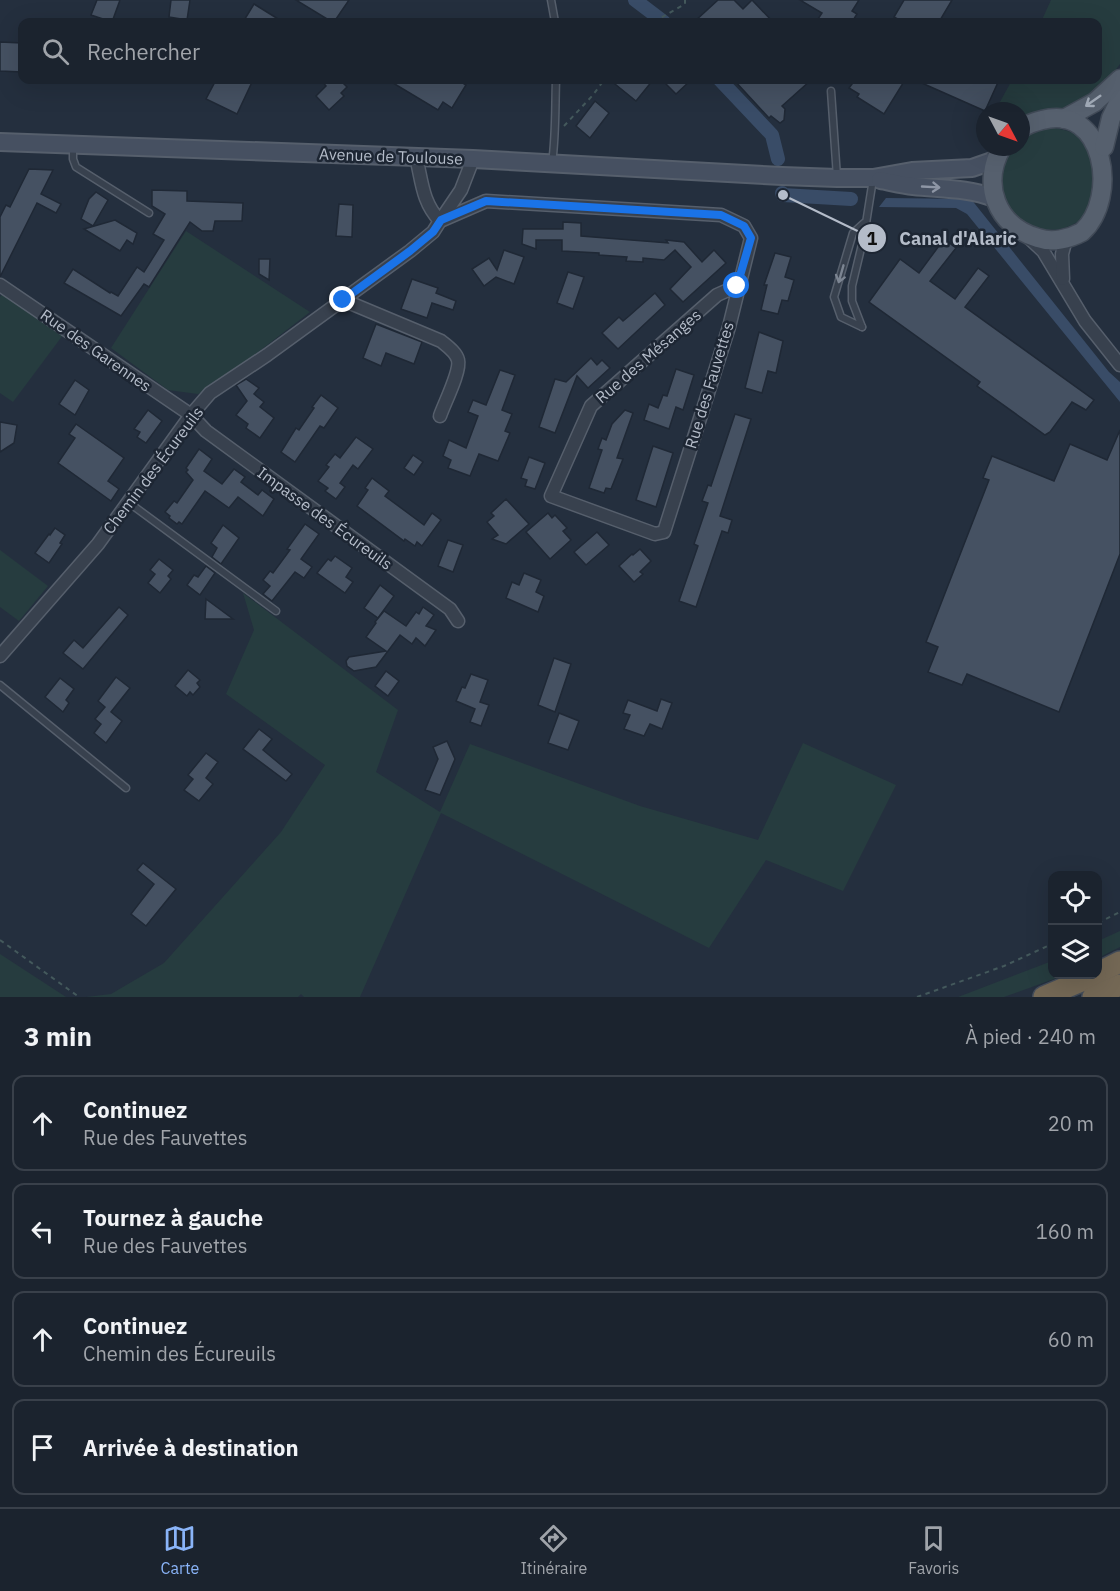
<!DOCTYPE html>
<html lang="fr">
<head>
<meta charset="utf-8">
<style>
  :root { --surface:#1b232e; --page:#282f3a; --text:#f1f3f6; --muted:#a0a4aa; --line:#39404a; --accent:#8ab4f8 }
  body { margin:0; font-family:"IBM Plex Sans",sans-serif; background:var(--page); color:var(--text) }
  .controls { position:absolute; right:18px; bottom:18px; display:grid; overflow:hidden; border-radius:12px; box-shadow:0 6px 24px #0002 }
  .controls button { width:54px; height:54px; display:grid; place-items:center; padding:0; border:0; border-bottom:2px solid var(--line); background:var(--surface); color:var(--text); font:30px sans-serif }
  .compass { position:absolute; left:976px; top:102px; width:54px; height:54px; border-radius:50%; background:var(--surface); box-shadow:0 6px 24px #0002; rotate:131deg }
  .stop { position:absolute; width:18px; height:18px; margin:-14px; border:4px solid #1a73e8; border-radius:50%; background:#fff }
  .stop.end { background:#1a73e8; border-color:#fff; box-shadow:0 2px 6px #0008 }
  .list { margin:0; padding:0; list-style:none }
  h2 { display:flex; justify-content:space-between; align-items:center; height:78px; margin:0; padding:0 24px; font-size:26px }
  h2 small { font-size:20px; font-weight:400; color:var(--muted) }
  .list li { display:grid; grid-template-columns:39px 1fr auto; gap:18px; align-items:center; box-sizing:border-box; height:96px; margin:0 12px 12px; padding:0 12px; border:2px solid var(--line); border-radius:12px }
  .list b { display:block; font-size:22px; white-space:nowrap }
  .list p { margin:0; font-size:20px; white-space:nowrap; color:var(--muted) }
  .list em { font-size:20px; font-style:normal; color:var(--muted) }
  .icon { flex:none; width:33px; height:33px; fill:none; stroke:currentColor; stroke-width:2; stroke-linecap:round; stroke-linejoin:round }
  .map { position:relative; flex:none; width:1120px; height:997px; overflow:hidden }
  .search { position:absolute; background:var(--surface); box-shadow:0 6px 24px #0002; left:18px; right:18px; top:18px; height:66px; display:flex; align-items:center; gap:15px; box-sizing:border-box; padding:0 21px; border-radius:12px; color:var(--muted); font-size:22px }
  .sheet { height:510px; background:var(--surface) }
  nav { display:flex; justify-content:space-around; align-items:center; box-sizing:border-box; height:84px; border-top:2px solid var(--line); background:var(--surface); font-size:16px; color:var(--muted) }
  nav a { display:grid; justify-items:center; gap:3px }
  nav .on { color:var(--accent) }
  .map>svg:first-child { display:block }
  .green { fill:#263c3f }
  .water { fill:#394c67 }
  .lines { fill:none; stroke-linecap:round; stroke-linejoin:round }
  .canal { stroke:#394c67; stroke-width:14 }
  .building { fill:#455162; stroke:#1f2835; stroke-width:1.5 }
  .lane-casing { stroke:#565f6c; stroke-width:9 }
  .street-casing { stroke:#565f6c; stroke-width:15 }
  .secondary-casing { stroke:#565f6c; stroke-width:20 }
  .primary-casing { stroke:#414a57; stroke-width:21 }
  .highway-casing { stroke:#434c59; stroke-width:24 }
  .path { stroke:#44595c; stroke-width:2; stroke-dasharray:4.5 4.5; stroke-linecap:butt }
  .lane { stroke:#38414e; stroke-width:6 }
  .street { stroke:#38414e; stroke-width:12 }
  .secondary { stroke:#465061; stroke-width:16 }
  .primary { stroke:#56606e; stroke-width:18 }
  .highway { stroke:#746855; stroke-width:21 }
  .oneway { stroke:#a1aab7 }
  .oneway2 { stroke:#8e96a5 }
  .oneway3 { stroke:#7c8592 }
  .route { stroke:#1a73e8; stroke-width:8 }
  .labels { text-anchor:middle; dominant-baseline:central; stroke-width:5; stroke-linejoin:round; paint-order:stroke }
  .street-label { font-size:16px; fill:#b4bcc9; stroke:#1d2633 }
  .leader { fill:none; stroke:#b4bcc9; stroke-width:2 }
  .callout-dot { fill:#b4bcc9; stroke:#1d2633; stroke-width:2 }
  .mark-label { font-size:18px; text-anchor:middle; font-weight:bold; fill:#111 }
  .callout-label { font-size:18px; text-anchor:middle; font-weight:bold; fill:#b4bcc9; stroke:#1d2633; stroke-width:5; stroke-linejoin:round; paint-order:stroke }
</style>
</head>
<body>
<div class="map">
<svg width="1120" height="997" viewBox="0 0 1120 997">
  <rect width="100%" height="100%" fill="#242f3e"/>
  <g class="green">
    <path d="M1051,0H1120V64L1108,80L1096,93L1071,109L1035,112L1021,119V111H995L1012,80H1098V22H1041Z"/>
    <path d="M1046,127C1064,129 1079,132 1091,147C1094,151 1097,154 1098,158C1100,164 1099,171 1100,177C1100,183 1102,190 1100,195C1081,232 1045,242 1013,213C993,195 1001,170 1010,149L1021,147V138L1024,135Z"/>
    <path d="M186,231L310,312L218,383L198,394L168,390L111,348Z"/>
    <path d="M3,292L63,335L13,402L0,393V297Z"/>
    <path d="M0,550L48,586L19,621L0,607Z"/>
    <path d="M243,593L398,710L376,772L440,812L470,744L640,806L758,840L803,743L896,785L843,891L766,860L709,948L441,813L360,997H304L301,994L298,997H86L111,994L164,963L281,832L325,765L226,694L254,630Z"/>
    <path d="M1120,931V947L1098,958V941Z"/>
    <path d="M0,954L66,997H0Z"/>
    <path d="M1052,961V975H1065L1004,997H958Z"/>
  </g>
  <path class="water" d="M886,198L971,199L1109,372L1120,382V402L967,214L956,208L879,207Z"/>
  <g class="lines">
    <g class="canal">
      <path d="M635,0L664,22"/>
      <path d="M720,80L772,135L778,159"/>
      <path d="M782,193L783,195L851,199"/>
    </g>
  </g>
  <g class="building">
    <path d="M97,0H120L112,22L91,15Z"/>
    <path d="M171,0H190L187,20L169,17Z"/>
    <path d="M296,0H349L334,22H332Z"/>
    <path d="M718,0H734L743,9L752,0L773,22H694Z"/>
    <path d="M800,0H859L852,11L857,14L852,22H816L822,13Z"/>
    <path d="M904,0H952L939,22H903L894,17Z"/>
    <path d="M254,4L283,22H243Z"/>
    <path d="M0,42L22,43V72L0,71Z"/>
    <path d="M216,80H253L237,114L206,99Z"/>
    <path d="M321,80H340L347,87L341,93L344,96L329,110L316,96L326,86Z"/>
    <path d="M388,80H458L466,85L452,108L443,102L438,110Z"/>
    <path d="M610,80H653L636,101Z"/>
    <path d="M662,80H691L676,94Z"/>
    <path d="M734,80H811L782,106L785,109L784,120L780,123L771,116L769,118Z"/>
    <path d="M855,80H905L884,114L857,97L859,94L849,88Z"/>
    <path d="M915,80H999L985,111Z"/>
    <path d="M595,101L609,113L590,138L576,126Z"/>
    <path d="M29,169L53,170L41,194L61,204L56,213L37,203L0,277V217L6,205L10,207Z"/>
    <path d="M152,190L187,191V201L243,203L242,221H215L213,231H202L190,222L149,287L144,284L121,316L64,283L73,269L110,293L111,292L118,296L137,267L144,272L164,240L153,234L165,214L152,206Z"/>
    <path d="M96,192L108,200L93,226L81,219L89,199Z"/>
    <path d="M339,204L353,205L352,237L336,236Z"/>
    <path d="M115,220L137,233L133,244L127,240L120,251L84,229Z"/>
    <path d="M563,222L581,223V236L668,243L666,240L684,242L702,262L714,250L726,263L683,302L670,289L691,267L675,250L664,260L643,258V262L626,261L627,257L599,255V253L562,251V240H536V249L522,244L523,229H563Z"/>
    <path d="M944,239L956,248L930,281L955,299L978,268L989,276L965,307L1094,400L1086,410L1072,402L1050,432L1045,435L977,386L980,382L869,302L900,259L919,273Z"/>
    <path d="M504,250L524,257L514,284L496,277L484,286L472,269L489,258L497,270Z"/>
    <path d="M775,253L791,257L785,277L794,280L788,301L782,300L778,314L761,310L767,285H764Z"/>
    <path d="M259,259H270L269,280L259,274Z"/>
    <path d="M568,272L584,277L573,309L557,303Z"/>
    <path d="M412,279L438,288L436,293L456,301L453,310L432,303L427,318L401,309Z"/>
    <path d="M655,293L665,305L618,349L602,333L619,317L623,321L629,316Z"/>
    <path d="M376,324L422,342L414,364L386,353L381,366L363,358Z"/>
    <path d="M759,332L783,341L776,373L768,371L762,393L745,388Z"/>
    <path d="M591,358L597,365L602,360L610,368L588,388L577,376L555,433L539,427L555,379L566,382Z"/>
    <path d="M676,369L694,375L683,410L676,407L669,429L644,420L649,404L658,408L663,395L667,396Z"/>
    <path d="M500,370L515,375L502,410L512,414L505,431L510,433L498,461L479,454L470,476L448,468L451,460L443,456L449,440L466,448L478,416L468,412L473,400L486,405Z"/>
    <path d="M246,379L259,388L254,394L264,402L260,407L274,418L260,438L246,428L248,424L236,415L247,401L236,385Z"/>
    <path d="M75,380L89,390L75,415L59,404Z"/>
    <path d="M321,395L338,408L324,428L320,426L295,462L281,452L296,428L299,430L314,408L312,407Z"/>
    <path d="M148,410L162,421L146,443L137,437L140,432L134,429Z"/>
    <path d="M625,410L633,413L617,458L623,459L611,489L606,488L604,493L589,488L602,450L598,449L602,438L606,440L612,424Z"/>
    <path d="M735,414L751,419L720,516L732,520L728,533L722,531L696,607L679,601L698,546L694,544L708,503L702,501L708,485L711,486Z"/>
    <path d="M0,422L17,425L14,443L0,452Z"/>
    <path d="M76,424L124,458L108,481L119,489L111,501L58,463L75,438L69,434Z"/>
    <path d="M1120,430V554L1059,712L967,674L962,685L928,672L938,647L926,642L989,480L983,478L992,456L1054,481L1070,444L1107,460Z"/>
    <path d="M356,437L373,449L358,469L353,465L340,483L345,487L336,499L325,491L328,488L318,481L329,467L326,465L335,454L340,458Z"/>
    <path d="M653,446L673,453L656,507L636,500Z"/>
    <path d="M199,449L212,459L204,471L222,484L234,469L245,477L241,482L258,495L262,490L274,499L263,516L238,497L229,508L205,491L182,524L179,522L177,524L169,518L170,516L165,512L174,501L177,503L193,480L186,472L188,470L186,468Z"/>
    <path d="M413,455L423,462L414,475L404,468Z"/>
    <path d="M529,457L545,463L535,489L525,486L527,480L521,478Z"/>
    <path d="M372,478L389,491L385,496L424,525L432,513L441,520L422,546L417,542L415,546L405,539L404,541L357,506L368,490L365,488Z"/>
    <path d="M506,499L529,524L506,544L492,539L498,535L487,522L494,516L491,513Z"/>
    <path d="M548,513L552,518L555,515L567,528L563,531L571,540L550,559L526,532Z"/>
    <path d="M305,524L319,534L301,559L312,567L304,578L295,572L272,601L263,594L270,586L263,580L270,571L273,573L290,550L287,549Z"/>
    <path d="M223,525L239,538L221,564L212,557L217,548L211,543Z"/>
    <path d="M55,528L65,535L60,543L62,544L49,563L35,553L49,534L50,535Z"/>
    <path d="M597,532L609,545L586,565L574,552Z"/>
    <path d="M448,540L463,545L453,572L438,566Z"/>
    <path d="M640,549L651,561L640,572L643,574L634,582L619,566L632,554L633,555Z"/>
    <path d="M335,556L352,568L346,577L353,582L345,593L317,573L328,559L331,561Z"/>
    <path d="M159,559L173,570L168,576L171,579L160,593L148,583L155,574L150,570Z"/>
    <path d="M206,566L215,573L200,595L187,585L194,575L198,577Z"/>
    <path d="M524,573L541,580L536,592L544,596L538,612L506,598L512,582L519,585Z"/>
    <path d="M380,585L394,596L378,618L364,608Z"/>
    <path d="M206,599L233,619H205Z"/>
    <path d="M119,607L128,615L83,669L63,653L74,640L83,648Z"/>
    <path d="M423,607L434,615L426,626L436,630L425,646L416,638L412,644L400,635L376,667L354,671L347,666L346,661L349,657L386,651L366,637L376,623L375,622L384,611L406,626L416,612L419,614Z"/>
    <path d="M554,658L571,664L555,712L538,705Z"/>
    <path d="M188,670L200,680L197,683L200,687L193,695L190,692L187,696L175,686Z"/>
    <path d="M386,671L399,681L388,696L375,686Z"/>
    <path d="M471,674L488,680L480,702L489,705L481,726L470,722L475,709L456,701L462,687L465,688Z"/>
    <path d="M116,677L130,688L111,712L122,721L106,743L94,733L101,724L95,719L105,707L98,701Z"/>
    <path d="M60,678L74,689L66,700L69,703L63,712L45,697Z"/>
    <path d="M661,699L672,703L662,729L650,724L644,736L624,729L630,715L623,713L628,700L657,711Z"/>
    <path d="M559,713L579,721L568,750L548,743Z"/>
    <path d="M259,729L272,739L263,750L292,774L286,781L243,749Z"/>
    <path d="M447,741L455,759L440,795L425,790L438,759L433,747Z"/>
    <path d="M206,753L218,762L206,778L213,784L199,801L184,790L193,779L188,775Z"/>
    <path d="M143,863L176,889L146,926L131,914L154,884L137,870Z"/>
  </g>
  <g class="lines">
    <g class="lane-casing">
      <g id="lane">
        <path d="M551,0L555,22"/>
        <path d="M831,91L837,177"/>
        <path d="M73,147V159L76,167L149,213"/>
        <path d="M552,163C556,135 555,108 556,80"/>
        <path d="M862,327L852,301V286L864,236L873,179"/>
        <path d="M862,327L841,317L834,297L853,233L864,223"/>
        <path d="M128,502L276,611"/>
        <path d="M0,685L126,788"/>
      </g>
    </g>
    <g class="street-casing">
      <g id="street">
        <path d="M416,157C422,181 422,202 440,221L461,190L473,159"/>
        <path d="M1028,237L1043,251L1085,321L1120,365"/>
        <path d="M1063,279L1062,254L1066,239"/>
        <path d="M0,285L191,415L206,431L450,609L458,621"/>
        <path d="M343,300L441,341C447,346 456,352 458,360C461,371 444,404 440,416"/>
        <path d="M0,656L98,544L191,415L210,393L267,355L410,251L433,232L440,221L486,201L721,215L744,226L751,238L729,327L664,532L655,534L551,496L591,406L717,295L737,286"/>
      </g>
    </g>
    <g class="secondary-casing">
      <g id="secondary">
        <path d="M0,142L473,159L782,176L837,178H873L912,171L972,168L995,160"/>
        <path d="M880,180C891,182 902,185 913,186C941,189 968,188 994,198"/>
      </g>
    </g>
    <g class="primary-casing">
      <g id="primary">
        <path d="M1064,119L1095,102L1120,79"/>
        <path d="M1002,147C981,184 996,226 1038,238C1052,243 1069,239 1082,232C1120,197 1104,103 1042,120C1034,122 1027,124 1021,129"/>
        <path d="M1104,147L1111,118L1120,99"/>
      </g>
    </g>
    <g class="highway-casing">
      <g id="highway">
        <path d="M1098,973L1120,962"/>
        <path d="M1044,997L1095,975"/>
        <path d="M1093,997L1120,985"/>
      </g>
    </g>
    <g class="path">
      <path d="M654,22L685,4V0"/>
      <path d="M564,126L593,95L604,80"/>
      <path d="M1098,923L1120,912"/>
      <path d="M0,940L79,997"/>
      <path d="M917,997L1004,966L1052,944"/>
    </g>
    <use href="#lane" class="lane"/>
    <use href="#street" class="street"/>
    <use href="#secondary" class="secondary"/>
    <use href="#primary" class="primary"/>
    <use href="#highway" class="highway"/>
  </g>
  <defs><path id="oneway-shaft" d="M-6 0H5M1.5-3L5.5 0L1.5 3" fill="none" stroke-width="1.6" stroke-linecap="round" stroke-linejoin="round" transform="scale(1.5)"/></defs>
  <use class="oneway" href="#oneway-shaft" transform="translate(1093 101) rotate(145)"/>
  <use class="oneway2" href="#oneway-shaft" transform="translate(931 187) rotate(3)"/>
  <use class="oneway3" href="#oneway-shaft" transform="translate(841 274) rotate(106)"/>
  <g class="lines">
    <path class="route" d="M343,300L410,251L433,232L441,220L486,201L721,215L744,226L751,238L737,286"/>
  </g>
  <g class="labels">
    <g class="street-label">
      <text transform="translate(391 156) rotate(2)">Avenue de Toulouse</text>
      <text transform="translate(96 350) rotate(35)">Rue des Garennes</text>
      <text transform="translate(648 356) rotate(-41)">Rue des Mésanges</text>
      <text transform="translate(709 385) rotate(-73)">Rue des Fauvettes</text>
      <text transform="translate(153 470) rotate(-53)">Chemin des Écureuils</text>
      <text transform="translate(325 518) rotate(36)">Impasse des Écureuils</text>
    </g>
  </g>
  <path class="leader" d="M783 195L872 238"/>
  <g class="callout-dot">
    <circle cx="783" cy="195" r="6"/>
    <circle cx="872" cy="238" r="15"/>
  </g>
  <g class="mark-label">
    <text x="872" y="245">1</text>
  </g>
  <g class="callout-label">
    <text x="958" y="245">Canal d'Alaric</text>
  </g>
</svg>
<div class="controls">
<button><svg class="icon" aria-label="locate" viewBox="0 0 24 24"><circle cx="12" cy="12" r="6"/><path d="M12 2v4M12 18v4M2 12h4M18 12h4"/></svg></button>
<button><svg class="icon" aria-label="layers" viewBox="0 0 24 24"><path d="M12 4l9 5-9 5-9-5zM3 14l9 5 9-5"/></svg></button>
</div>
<svg class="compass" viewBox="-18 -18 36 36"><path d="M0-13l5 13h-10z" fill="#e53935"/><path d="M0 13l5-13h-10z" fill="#a0a4aa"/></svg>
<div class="stop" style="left:737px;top:286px"></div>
<div class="stop end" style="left:343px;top:300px"></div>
<div class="search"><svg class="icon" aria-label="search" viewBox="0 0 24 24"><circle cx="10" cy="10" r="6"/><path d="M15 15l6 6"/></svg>Rechercher</div>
</div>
<section class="sheet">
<h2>3 min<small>À pied · 240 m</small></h2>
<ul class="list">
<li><svg class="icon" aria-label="ahead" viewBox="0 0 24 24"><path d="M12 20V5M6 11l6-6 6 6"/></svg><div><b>Continuez</b><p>Rue des Fauvettes</p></div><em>20 m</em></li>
<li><svg class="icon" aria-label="left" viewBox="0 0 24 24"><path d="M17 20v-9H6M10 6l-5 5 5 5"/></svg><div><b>Tournez à gauche</b><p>Rue des Fauvettes</p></div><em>160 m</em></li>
<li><svg class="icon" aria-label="ahead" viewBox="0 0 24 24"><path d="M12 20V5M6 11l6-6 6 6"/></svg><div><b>Continuez</b><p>Chemin des Écureuils</p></div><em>60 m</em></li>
<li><svg class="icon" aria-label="arrive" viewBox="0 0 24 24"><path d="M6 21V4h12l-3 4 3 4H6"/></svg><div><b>Arrivée à destination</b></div></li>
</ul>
</section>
<nav>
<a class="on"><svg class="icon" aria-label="map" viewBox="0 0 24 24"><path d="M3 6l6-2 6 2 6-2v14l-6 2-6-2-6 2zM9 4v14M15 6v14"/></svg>Carte</a>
<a><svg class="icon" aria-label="directions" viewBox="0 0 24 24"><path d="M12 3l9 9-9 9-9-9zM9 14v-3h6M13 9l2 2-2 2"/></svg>Itinéraire</a>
<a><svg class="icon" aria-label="saved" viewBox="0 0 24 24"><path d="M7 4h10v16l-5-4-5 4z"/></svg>Favoris</a>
</nav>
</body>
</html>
